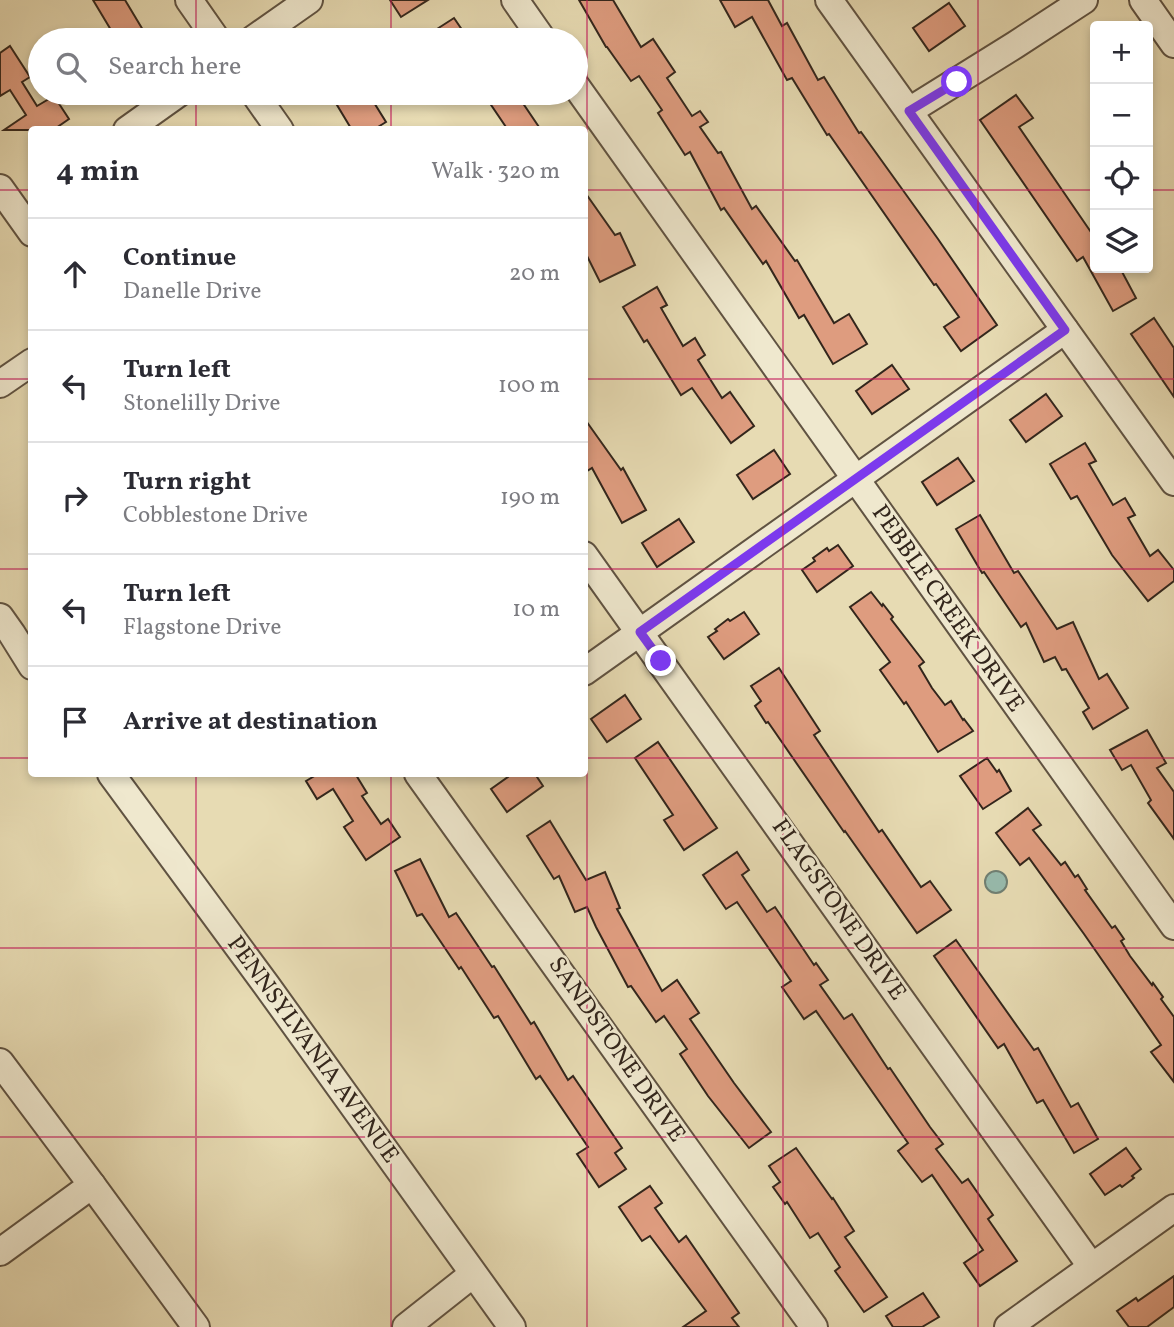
<!DOCTYPE html>
<html lang="en">
<head>
<meta charset="utf-8">
<style>
  :root { --surface:#fff; --page:#f2f2f3; --text:#2b2b33; --muted:#7c7c81; --line:#e1e1e2 }
  body { margin:0; font-family:Vollkorn,serif; background:var(--page); color:var(--text) }
  .controls { position:absolute; right:21px; top:21px; display:grid; overflow:hidden; border-radius:7px; box-shadow:0 4px 10px #0003 }
  .controls button { width:63px; height:63px; display:grid; place-items:center; padding:0; border:0; border-bottom:2px solid var(--line); background:var(--surface); color:var(--text); font:35px sans-serif }
  .stop { position:absolute; width:21px; height:21px; margin:-16px; border:5px solid #7c3aed; border-radius:50%; background:#fff }
  .stop.end { background:#7c3aed; border-color:#fff; box-shadow:0 2px 7px #0008 }
  .list { margin:0; padding:0; list-style:none }
  h2 { display:flex; justify-content:space-between; align-items:center; height:91px; margin:0; padding:0 28px; font-size:30px }
  h2 small { font-size:23px; font-weight:400; color:var(--muted) }
  .list li { display:grid; grid-template-columns:46px 1fr auto; gap:21px; align-items:center; box-sizing:border-box; height:112px; padding:0 28px; border-top:2px solid var(--line) }
  .list b { display:block; font-size:26px; white-space:nowrap }
  .list p { margin:0; font-size:23px; white-space:nowrap; color:var(--muted) }
  .list em { font-size:23px; font-style:normal; color:var(--muted) }
  .icon { flex:none; width:38px; height:38px; fill:none; stroke:currentColor; stroke-width:2; stroke-linecap:round; stroke-linejoin:round }
  .map { position:relative; flex:none; width:1174px; height:1327px; overflow:hidden }
  .search { position:absolute; background:var(--surface); box-shadow:0 4px 10px #0003; left:28px; top:28px; width:560px; height:77px; display:flex; align-items:center; gap:18px; box-sizing:border-box; padding:0 24px; border-radius:38px; color:var(--muted); font-size:26px }
  .panel { position:absolute; background:var(--surface); box-shadow:0 4px 10px #0003; left:28px; top:126px; width:560px; height:651px; border-radius:7px }
  .map>svg:first-child { display:block }
  .water { fill:#97bbad; stroke:#6f7f73; stroke-width:2 }
  .building { fill:#de9c7f; stroke:#33261c; stroke-width:2 }
  .lines { fill:none; stroke-linecap:round; stroke-linejoin:round }
  .minor-casing { stroke:#605342; stroke-width:30 }
  .minor { stroke:#efe8ce; stroke-width:26 }
  .route { stroke:#7c3aed; stroke-width:9 }
  .grid { fill:none; stroke:#c2185b; stroke-width:2; stroke-opacity:0.55 }
  .labels { text-anchor:middle; dominant-baseline:central; stroke-width:5; stroke-linejoin:round; paint-order:stroke }
  .street-label { font-size:24px; fill:#33261c; stroke:#efe8ce }
</style>
</head>
<body>
<div class="map">
<svg width="1174" height="1327" viewBox="0 0 1174 1327">
  <rect width="100%" height="100%" fill="#e7dbb3"/>
  <filter id="stains"><feTurbulence type="fractalNoise" baseFrequency=".00286" numOctaves="4"/><feColorMatrix values="0 0 0 0 .2 0 0 0 0 .09 0 0 0 0 .02 0 0 0 .5 -.17"/></filter>
  <radialGradient id="worn" r=".72"><stop offset=".6" stop-color="#630" stop-opacity="0"/><stop offset="1" stop-color="#630" stop-opacity=".3"/></radialGradient>
  <circle class="water" cx="996" cy="882" r="11"/>
  <g class="building">
    <path d="M93,0H125L149,40H117Z"/>
    <path d="M390,0H428L401,17Z"/>
    <path d="M579,0H613L641,47L653,39L675,72L667,78L692,116L700,111L708,122L700,127L718,153L721,152L752,209L756,206L795,261L797,260L834,323L849,314L867,344L833,364L804,315L799,318L766,261L763,264L724,208L721,210L690,152L685,155L658,113L662,110L639,76L631,81L607,47H606Z"/>
    <path d="M720,0H768L782,26L787,23L818,80L824,77L859,133L861,132L938,239L997,325L961,351L944,327L959,317L936,284L934,285L829,134L827,135L792,78L787,80L752,17L735,27Z"/>
    <path d="M949,3L965,26L929,51L913,28Z"/>
    <path d="M454,18L469,40H420Z"/>
    <path d="M10,46L30,77L22,82L37,106L54,96L69,119L53,130H4L26,115L10,90L0,96V53Z"/>
    <path d="M357,93H368L386,122L373,130H352L337,105Z"/>
    <path d="M483,93H516L541,130H508Z"/>
    <path d="M1016,95L1033,118L1019,127L1095,238V268H1120L1136,298L1113,311L1083,257L1077,261L980,120Z"/>
    <path d="M584,191L615,235L620,233L635,265L600,282L584,250Z"/>
    <path d="M657,287L667,305L661,308L683,346L695,338L705,355L698,360L722,398L730,392L754,426L731,443L692,388L681,395L647,340L644,342L623,307Z"/>
    <path d="M1154,318L1174,348V397L1131,334Z"/>
    <path d="M892,365L909,389L872,414L856,391Z"/>
    <path d="M1046,394L1062,416L1026,442L1010,420Z"/>
    <path d="M584,418L621,470L623,468L646,510L622,523L592,468L584,473Z"/>
    <path d="M1085,443L1096,461L1089,464L1113,505L1125,498L1135,515L1128,518L1150,556L1158,550L1174,570V581L1148,601L1112,555L1077,496L1071,499L1050,464Z"/>
    <path d="M774,450L790,474L753,499L737,475Z"/>
    <path d="M958,458L974,481L937,505L922,482Z"/>
    <path d="M980,515L1014,573L1018,571L1057,629L1073,622L1099,679L1107,674L1128,708L1093,729L1083,712L1089,708L1066,669L1062,670L1055,657L1044,662L1026,623L1021,627L984,572L982,573L956,529Z"/>
    <path d="M679,519L694,542L657,567L642,543Z"/>
    <path d="M838,545L853,566L817,592L802,570L815,561L813,558L827,548L829,551Z"/>
    <path d="M871,592L882,606L883,604L893,617L891,619L924,662L919,666L932,688L945,705L951,701L963,720L964,719L973,731L938,752L906,702L904,704L880,670L890,662L850,607Z"/>
    <path d="M744,612L759,634L724,659L708,637L717,631L715,629L728,619L730,621Z"/>
    <path d="M779,668L820,731L814,735L879,832L882,830L921,887L930,881L951,910L917,933L845,831L844,832L768,722L766,723L755,706L761,701L751,686Z"/>
    <path d="M625,695L641,719L607,742L591,719Z"/>
    <path d="M1147,730L1166,763L1157,768L1174,792V839L1148,803L1151,800L1131,765L1122,770L1110,750Z"/>
    <path d="M658,742L717,828L684,850L664,820L673,815L635,758Z"/>
    <path d="M987,758L997,772L999,770L1011,791L983,809L960,776Z"/>
    <path d="M318,774H358L356,775L367,793L362,796L381,824L388,819L400,837L366,860L344,827L353,821L333,789L317,799L306,781Z"/>
    <path d="M512,774H535L543,786L507,812L491,789Z"/>
    <path d="M1028,808L1041,825L1033,830L1061,865L1065,862L1075,877L1078,875L1087,889L1085,890L1112,928L1115,926L1124,939L1121,941L1130,956L1152,985L1153,983L1163,997L1161,999L1174,1017V1082L1151,1052L1161,1045L1084,934L1029,858L1020,865L996,833Z"/>
    <path d="M550,821L586,880L605,872L620,908L617,909L662,991L677,980L699,1013L690,1019L734,1083L771,1132L749,1148L708,1096L680,1054L687,1049L664,1016L656,1022L631,986L628,987L596,927L587,907L575,912L559,876L554,879L527,836Z"/>
    <path d="M737,852L749,870L742,875L767,912L775,907L814,965L816,963L828,980L820,985L844,1019L852,1014L888,1069L890,1068L930,1127L943,1144L936,1149L962,1183L968,1179L993,1215L988,1219L1017,1261L980,1286L964,1263L983,1250L932,1175L922,1182L898,1151L908,1143L816,1011L804,1019L782,987L791,981L737,902L726,909L703,875Z"/>
    <path d="M420,859L449,917L456,913L492,967L494,966L531,1024L534,1022L568,1080L573,1076L622,1148L615,1153L626,1169L599,1187L577,1154L588,1147L540,1076L536,1079L498,1016L494,1018L461,967L459,969L422,914L417,916L395,871Z"/>
    <path d="M956,940L1034,1050L1038,1048L1071,1107L1078,1103L1098,1139L1074,1153L1043,1100L1037,1103L1004,1044L998,1048L934,956Z"/>
    <path d="M796,1148L832,1199L833,1198L854,1231L845,1237L887,1297L864,1312L835,1271L840,1267L818,1233L810,1238L787,1202L785,1204L773,1187L780,1182L769,1166Z"/>
    <path d="M1126,1148L1141,1169L1132,1176L1134,1178L1122,1187L1120,1185L1105,1195L1090,1174Z"/>
    <path d="M650,1186L662,1203L655,1208L679,1242L686,1236L739,1313L732,1318L739,1327H683L706,1311L650,1236L642,1241L619,1207Z"/>
    <path d="M1174,1276V1307L1147,1327H1129L1117,1311L1136,1298L1138,1301Z"/>
    <path d="M923,1293L939,1317L922,1327H893L886,1316Z"/>
  </g>
  <g class="lines">
    <g class="minor-casing">
      <g id="minor">
        <path d="M189,0L217,40"/>
        <path d="M515,0L543,40"/>
        <path d="M829,0L1174,482"/>
        <path d="M1143,0L1174,44"/>
        <path d="M252,40L309,0"/>
        <path d="M576,86L1174,926"/>
        <path d="M254,93L280,130"/>
        <path d="M909,111L1015,45L1084,0"/>
        <path d="M127,130L179,93"/>
        <path d="M0,188L32,233"/>
        <path d="M0,384L32,362"/>
        <path d="M584,555L1091,1266"/>
        <path d="M0,617L12,634L32,666"/>
        <path d="M584,672L1065,330"/>
        <path d="M111,774L267,986L512,1327"/>
        <path d="M418,774L814,1327"/>
        <path d="M0,1062L92,1185L196,1327"/>
        <path d="M0,1252L92,1185"/>
        <path d="M406,1327L473,1274"/>
        <path d="M1008,1327L1174,1208"/>
      </g>
    </g>
    <use href="#minor" class="minor"/>
  </g>
  <g class="lines">
    <path class="route" d="M661,661L640,632L1065,330L909,111L957,82"/>
  </g>
  <path class="grid" d="M196,0V40M391,0V40M587,0V1327M783,0V1327M978,0V1327M196,93V130M391,93V130M0,190H32M584,190H1095M1148,190H1174M0,379H32M584,379H1174M0,569H32M584,569H1174M0,758H32M584,758H1174M196,774V1327M391,774V1327M0,948H1174M0,1137H1174"/>
  <g class="labels">
    <g class="street-label">
      <text transform="translate(947 609) rotate(55)">PEBBLE CREEK DRIVE</text>
      <text transform="translate(838 910) rotate(55)">FLAGSTONE DRIVE</text>
      <text transform="translate(312 1050) rotate(54)">PENNSYLVANIA AVENUE</text>
      <text transform="translate(616 1050) rotate(55)">SANDSTONE DRIVE</text>
    </g>
  </g>
  <rect width="100%" height="100%" filter="url(#stains)"/>
  <rect width="100%" height="100%" fill="url(#worn)"/>
</svg>
<div class="controls">
<button>+</button>
<button>−</button>
<button><svg class="icon" aria-label="locate" viewBox="0 0 24 24"><circle cx="12" cy="12" r="6"/><path d="M12 2v4M12 18v4M2 12h4M18 12h4"/></svg></button>
<button><svg class="icon" aria-label="layers" viewBox="0 0 24 24"><path d="M12 4l9 5-9 5-9-5zM3 14l9 5 9-5"/></svg></button>
</div>
<div class="stop" style="left:957px;top:82px"></div>
<div class="stop end" style="left:661px;top:661px"></div>
<div class="search"><svg class="icon" aria-label="search" viewBox="0 0 24 24"><circle cx="10" cy="10" r="6"/><path d="M15 15l6 6"/></svg>Search here</div>
<section class="panel">
<h2>4 min<small>Walk · 320 m</small></h2>
<ul class="list">
<li><svg class="icon" aria-label="ahead" viewBox="0 0 24 24"><path d="M12 20V5M6 11l6-6 6 6"/></svg><div><b>Continue</b><p>Danelle Drive</p></div><em>20 m</em></li>
<li><svg class="icon" aria-label="left" viewBox="0 0 24 24"><path d="M17 20v-9H6M10 6l-5 5 5 5"/></svg><div><b>Turn left</b><p>Stonelilly Drive</p></div><em>100 m</em></li>
<li><svg class="icon" aria-label="right" viewBox="0 0 24 24"><path d="M7 20v-9h11M14 6l5 5-5 5"/></svg><div><b>Turn right</b><p>Cobblestone Drive</p></div><em>190 m</em></li>
<li><svg class="icon" aria-label="left" viewBox="0 0 24 24"><path d="M17 20v-9H6M10 6l-5 5 5 5"/></svg><div><b>Turn left</b><p>Flagstone Drive</p></div><em>10 m</em></li>
<li><svg class="icon" aria-label="arrive" viewBox="0 0 24 24"><path d="M6 21V4h12l-3 4 3 4H6"/></svg><div><b>Arrive at destination</b></div></li>
</ul>
</section>
</div>
</body>
</html>
